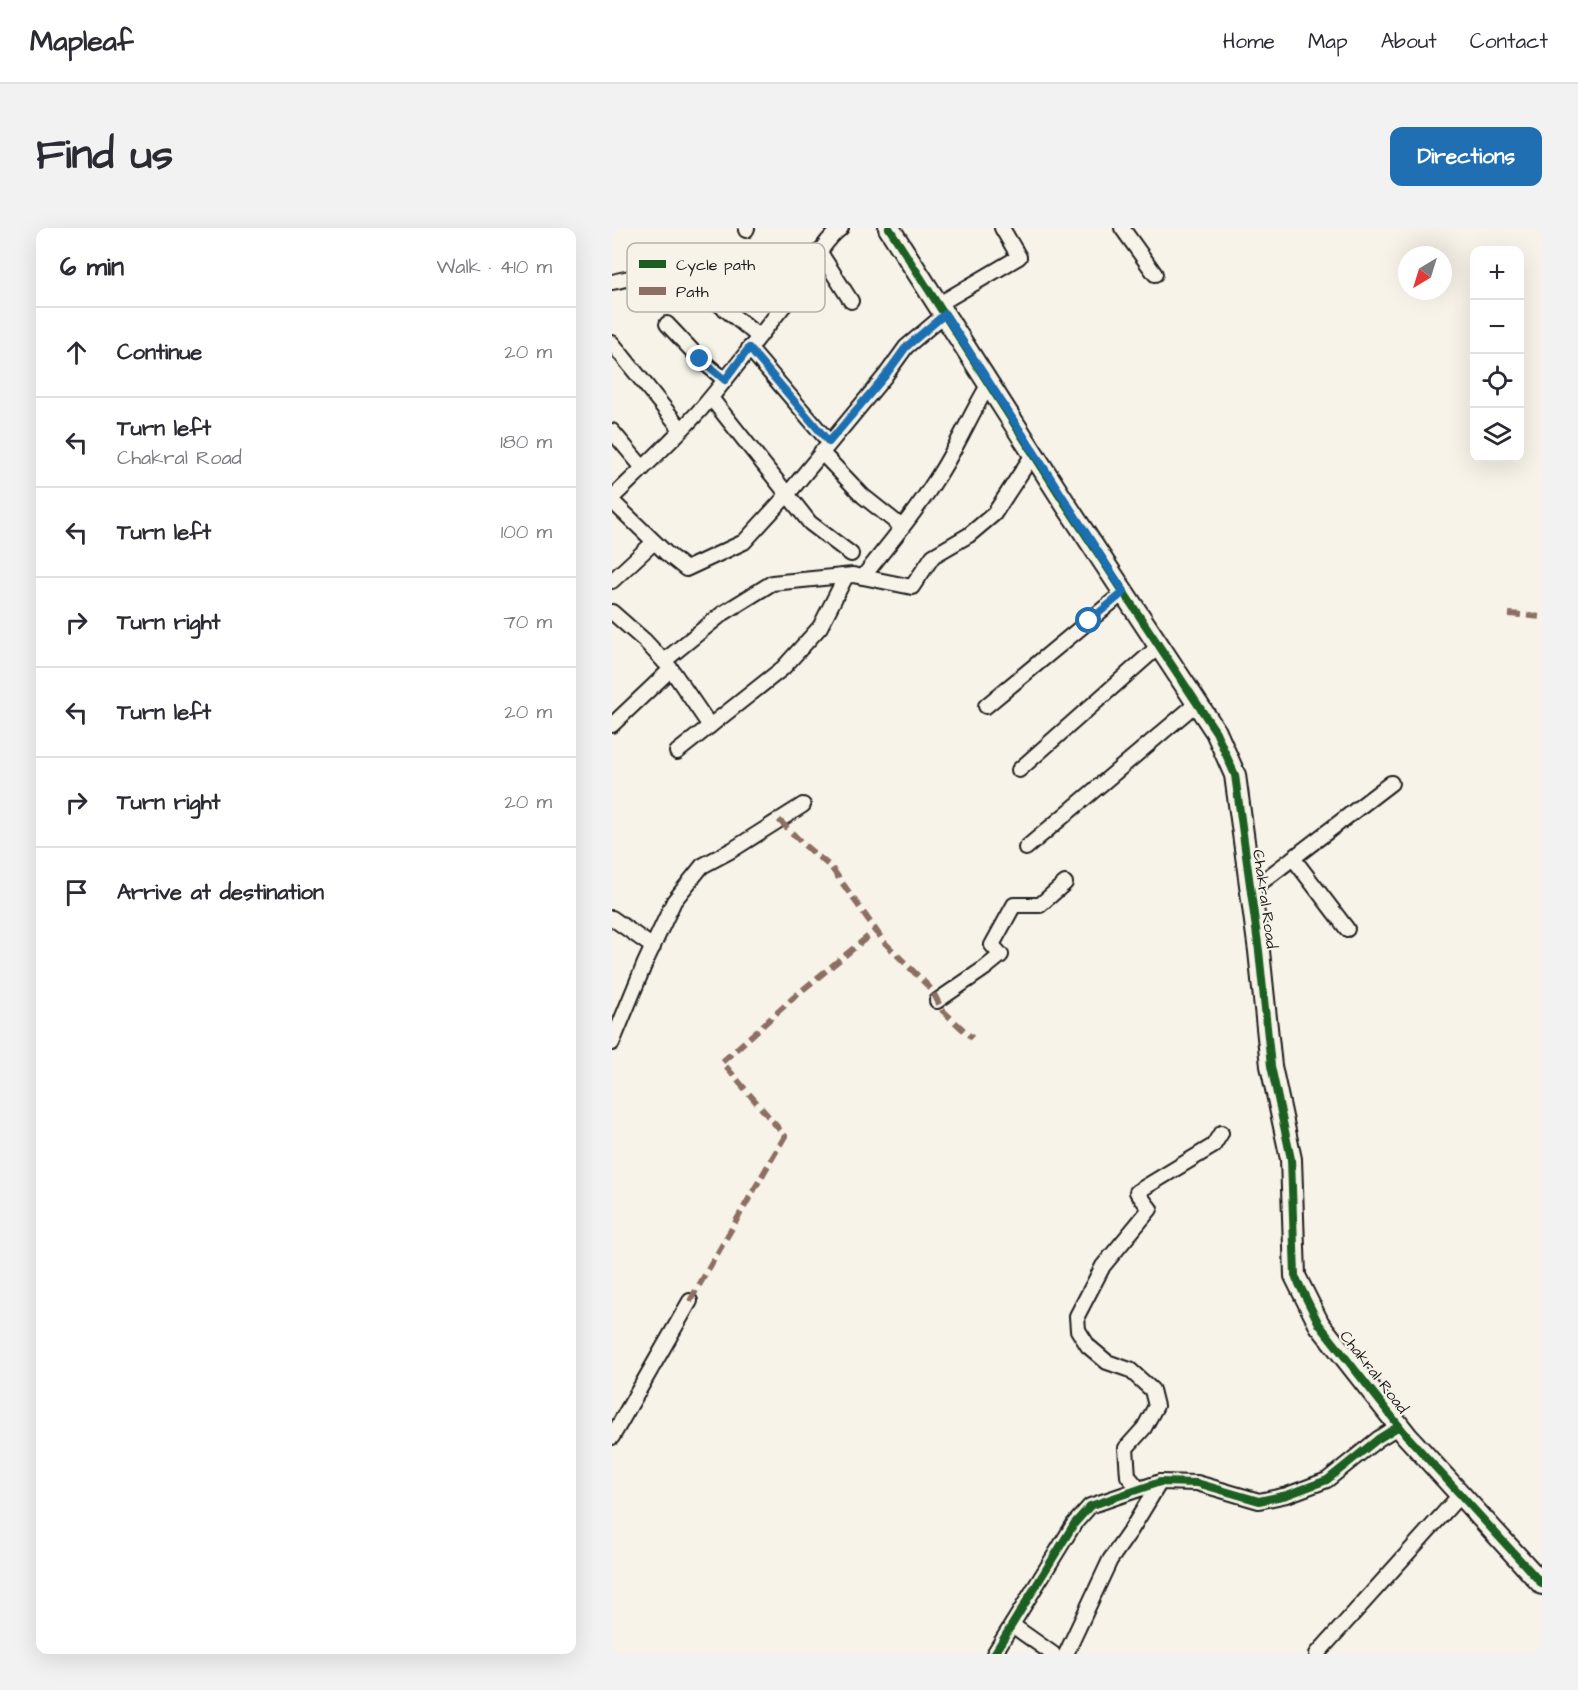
<!DOCTYPE html>
<html lang="en">
<head>
<meta charset="utf-8">
<style>
  :root { --surface:#fff; --page:#f2f2f3; --text:#2b2b33; --muted:#7c7c81; --line:#e1e1e2; --accent:#1f6fb2 }
  body { margin:0; font-family:"Architects Daughter",sans-serif; background:var(--page); color:var(--text) }
  .controls { position:absolute; right:18px; top:18px; display:grid; overflow:hidden; border-radius:12px; box-shadow:0 6px 24px #0002 }
  .controls button { width:54px; height:54px; display:grid; place-items:center; padding:0; border:0; border-bottom:2px solid var(--line); background:var(--surface); color:var(--text); font:30px sans-serif }
  .compass { position:absolute; left:786px; top:18px; width:54px; height:54px; border-radius:50%; background:var(--surface); box-shadow:0 6px 24px #0002; rotate:218deg }
  .stop { position:absolute; width:18px; height:18px; margin:-14px; border:4px solid #1f6fb2; border-radius:50%; background:#fff }
  .stop.end { background:#1f6fb2; border-color:#fff; box-shadow:0 2px 6px #0008 }
  .list { margin:0; padding:0; list-style:none }
  h2 { display:flex; justify-content:space-between; align-items:center; height:78px; margin:0; padding:0 24px; font-size:26px }
  h2 small { font-size:20px; font-weight:400; color:var(--muted) }
  .list li { display:grid; grid-template-columns:39px 1fr auto; gap:18px; align-items:center; box-sizing:border-box; height:90px; padding:0 24px; border-top:2px solid var(--line) }
  .list b { display:block; font-size:22px; white-space:nowrap }
  .list p { margin:0; font-size:20px; white-space:nowrap; color:var(--muted) }
  .list em { font-size:20px; font-style:normal; color:var(--muted) }
  .icon { flex:none; width:33px; height:33px; fill:none; stroke:currentColor; stroke-width:2; stroke-linecap:round; stroke-linejoin:round }
  .map { position:relative; flex:none; width:930px; height:1426px; overflow:hidden; border-radius:12px }
  header { display:flex; align-items:center; gap:36px; box-sizing:border-box; height:84px; padding:0 30px; background:var(--surface); border-bottom:2px solid var(--line) }
  header strong { font-size:28px }
  nav { display:flex; gap:33px; margin-inline-start:auto; font-size:21px }
  .intro { display:flex; align-items:center; justify-content:space-between; box-sizing:border-box; height:144px; padding:0 36px }
  h1 { margin:0; font-size:42px }
  .button { padding:15px 27px; border-radius:12px; background:var(--accent); color:#fff; font-size:21px; font-weight:700 }
  main { display:flex; gap:36px; padding:0 36px }
  aside { flex:1; background:var(--surface); border-radius:12px; box-shadow:0 6px 24px #0002 }
  .map>svg:first-child { display:block }
  .lines { fill:none; stroke-linecap:round; stroke-linejoin:round }
  .street-casing { stroke:#1c1c1c; stroke-width:18 }
  .secondary-casing { stroke:#1c1c1c; stroke-width:24 }
  .street { stroke:#f7f3e8; stroke-width:14 }
  .secondary { stroke:#f7f3e8; stroke-width:20 }
  .quiet { stroke:#8d6e63; stroke-width:6; stroke-dasharray:12 6; stroke-linecap:butt }
  .cycleway-casing { stroke:#f7f3e8; stroke-width:11 }
  .cycleway { stroke:#1b5e20; stroke-width:8 }
  .route { stroke:#1f6fb2; stroke-width:8 }
  .labels { text-anchor:middle; dominant-baseline:central; stroke-width:4.5; stroke-linejoin:round; paint-order:stroke }
  .street-label { font-size:16px; fill:#1c1c1c; stroke:#f7f3e8 }
  .key { fill:#f7f3e8; stroke:#b5b2ab; stroke-width:1.5 }
  .key-label { font-size:16px; fill:#1c1c1c }
</style>
</head>
<body>
<header>
<strong>Mapleaf</strong>
<nav><a>Home</a><a>Map</a><a>About</a><a>Contact</a></nav>
</header>
<div class="intro"><h1>Find us</h1><a class="button">Directions</a></div>
<main>
<aside>
<h2>6 min<small>Walk · 410 m</small></h2>
<ul class="list">
<li><svg class="icon" aria-label="ahead" viewBox="0 0 24 24"><path d="M12 20V5M6 11l6-6 6 6"/></svg><div><b>Continue</b></div><em>20 m</em></li>
<li><svg class="icon" aria-label="left" viewBox="0 0 24 24"><path d="M17 20v-9H6M10 6l-5 5 5 5"/></svg><div><b>Turn left</b><p>Chakral Road</p></div><em>180 m</em></li>
<li><svg class="icon" aria-label="left" viewBox="0 0 24 24"><path d="M17 20v-9H6M10 6l-5 5 5 5"/></svg><div><b>Turn left</b></div><em>100 m</em></li>
<li><svg class="icon" aria-label="right" viewBox="0 0 24 24"><path d="M7 20v-9h11M14 6l5 5-5 5"/></svg><div><b>Turn right</b></div><em>70 m</em></li>
<li><svg class="icon" aria-label="left" viewBox="0 0 24 24"><path d="M17 20v-9H6M10 6l-5 5 5 5"/></svg><div><b>Turn left</b></div><em>20 m</em></li>
<li><svg class="icon" aria-label="right" viewBox="0 0 24 24"><path d="M7 20v-9h11M14 6l5 5-5 5"/></svg><div><b>Turn right</b></div><em>20 m</em></li>
<li><svg class="icon" aria-label="arrive" viewBox="0 0 24 24"><path d="M6 21V4h12l-3 4 3 4H6"/></svg><div><b>Arrive at destination</b></div></li>
</ul>
</aside>
<div class="map">
<svg width="930" height="1426" viewBox="0 0 930 1426">
  <rect width="100%" height="100%" fill="#f7f3e8"/>
  <filter id="ink" filterUnits="userSpaceOnUse"><feTurbulence type="fractalNoise" baseFrequency=".0167" numOctaves="2"/><feDisplacementMap in="SourceGraphic" scale="12" xChannelSelector="R" yChannelSelector="G"/><feConvolveMatrix kernelMatrix="1 2 1 2 8 2 1 2 1" color-interpolation-filters="sRGB"/></filter>
  <g filter="url(#ink)">
    <g class="lines">
      <g class="street-casing">
        <g id="street">
          <path d="M510,0L543,46"/>
          <path d="M134,2L135,0"/>
          <path d="M207,23L239,73"/>
          <path d="M0,54C21,50 47,40 69,45L146,108"/>
          <path d="M327,76L407,29L390,0"/>
          <path d="M55,96L88,131L113,152"/>
          <path d="M0,115L69,201"/>
          <path d="M137,120L217,214"/>
          <path d="M99,170L198,295L239,326"/>
          <path d="M0,203L31,240"/>
          <path d="M209,224L251,268L290,299"/>
          <path d="M0,270C30,241 62,211 90,180C121,144 148,106 179,69C197,47 206,18 229,0"/>
          <path d="M0,273L54,325L74,341L132,314L175,267L273,148L294,119L333,86"/>
          <path d="M251,349C275,318 302,287 323,253C344,222 358,187 377,156"/>
          <path d="M0,353L42,314"/>
          <path d="M0,384L33,413L59,441L98,498"/>
          <path d="M52,433L110,386L160,355L241,347L300,359L321,328L357,307L382,286L422,225"/>
          <path d="M374,478L512,364"/>
          <path d="M0,497L59,441"/>
          <path d="M65,524L171,440L208,399L234,348"/>
          <path d="M407,542L547,418"/>
          <path d="M414,620L585,475"/>
          <path d="M681,630L735,701"/>
          <path d="M638,663L779,555"/>
          <path d="M0,690L41,719"/>
          <path d="M325,773L373,740L389,727L380,717L402,677H428L453,655"/>
          <path d="M0,815L33,735L62,673L90,638L120,622L191,577"/>
          <path d="M0,1209L78,1073"/>
          <path d="M526,1260L516,1248L514,1220L532,1200L544,1178L540,1162L518,1142L495,1134L476,1118L466,1102L465,1088L491,1038L538,981L525,964L601,918L609,905"/>
          <path d="M400,1397L441,1426"/>
          <path d="M382,1426L462,1296L478,1278L548,1254L585,1255L647,1273L675,1267L715,1252L766,1211L787,1198"/>
          <path d="M454,1426L498,1332L519,1302L548,1254"/>
          <path d="M705,1426L848,1267"/>
        </g>
      </g>
      <g class="secondary-casing">
        <path id="secondary" d="M277,0L454,277L604,504L623,547L647,723L659,838L679,931L683,1048L707,1096L795,1208L930,1356"/>
      </g>
      <use href="#street" class="street"/>
      <use href="#secondary" class="secondary"/>
      <g class="quiet">
        <path d="M897,386L930,389"/>
        <path d="M167,592L192,617L219,639L273,715L320,762L330,782L360,810"/>
        <path d="M78,1073L173,908L110,834L188,764L264,702"/>
      </g>
      <g class="cycleway-casing">
        <g id="cycleway">
          <path d="M277,0L454,277L604,504L623,547L647,723L659,838L679,931L683,1048L707,1096L795,1208L930,1356"/>
          <path d="M382,1426L462,1296L478,1278L548,1254L585,1255L647,1273L675,1267L715,1252L766,1211L787,1198"/>
        </g>
      </g>
      <use href="#cycleway" class="cycleway"/>
    </g>
  </g>
  <g class="lines" filter="url(#ink)">
    <path class="route" d="M88,131L113,152L137,120L217,214L273,148L294,119L333,86L512,364L477,393"/>
  </g>
  <g class="labels">
    <g class="street-label">
      <text transform="translate(653 671) rotate(82)">Chakral Road</text>
      <text transform="translate(762 1144) rotate(52)">Chakral Road</text>
    </g>
  </g>
  <rect x="15" y="15" width="198" height="69" rx="9" class="key"/>
  <rect x="27" y="32" width="27" height="8" fill="#1b5e20"/>
  <rect x="27" y="59" width="27" height="8" fill="#8d6e63"/>
  <g class="key-label">
    <text x="64" y="42">Cycle path</text>
    <text x="64" y="69">Path</text>
  </g>
</svg>
<div class="controls">
<button>+</button>
<button>−</button>
<button><svg class="icon" aria-label="locate" viewBox="0 0 24 24"><circle cx="12" cy="12" r="6"/><path d="M12 2v4M12 18v4M2 12h4M18 12h4"/></svg></button>
<button><svg class="icon" aria-label="layers" viewBox="0 0 24 24"><path d="M12 4l9 5-9 5-9-5zM3 14l9 5 9-5"/></svg></button>
</div>
<svg class="compass" viewBox="-18 -18 36 36"><path d="M0-13l5 13h-10z" fill="#e53935"/><path d="M0 13l5-13h-10z" fill="#7c7c81"/></svg>
<div class="stop" style="left:477px;top:393px"></div>
<div class="stop end" style="left:88px;top:131px"></div>
</div>
</main>
</body>
</html>
